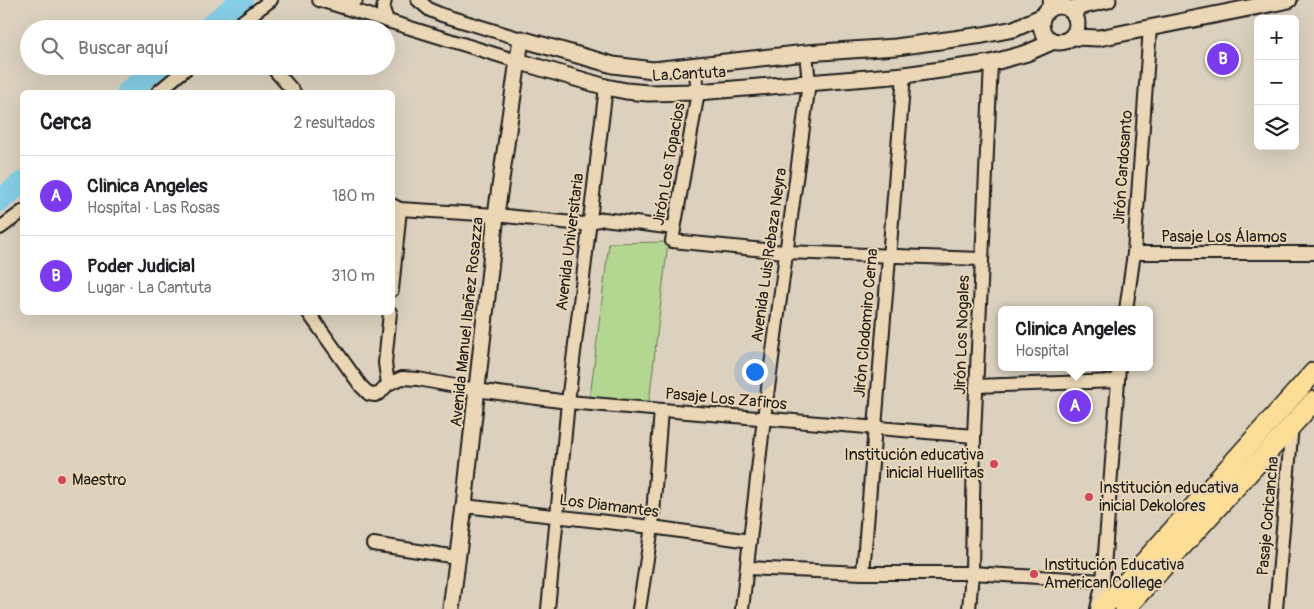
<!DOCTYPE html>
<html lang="es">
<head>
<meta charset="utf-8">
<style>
  :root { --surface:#fff; --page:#f6f6f6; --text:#202124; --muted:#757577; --line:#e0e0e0; --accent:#7c3aed }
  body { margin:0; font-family:Pangolin,sans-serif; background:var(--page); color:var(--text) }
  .controls { position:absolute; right:15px; top:15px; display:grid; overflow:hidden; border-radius:8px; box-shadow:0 5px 20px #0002 }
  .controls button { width:45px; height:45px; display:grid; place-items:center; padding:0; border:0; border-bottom:1px solid var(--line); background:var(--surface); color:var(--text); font:25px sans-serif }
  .you { position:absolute; left:754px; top:371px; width:18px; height:18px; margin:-12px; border:4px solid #fff; border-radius:50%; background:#1a73e8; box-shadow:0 0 0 8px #1a73e833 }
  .badge { display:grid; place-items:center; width:32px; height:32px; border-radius:50%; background:var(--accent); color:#fff; font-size:16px; font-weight:700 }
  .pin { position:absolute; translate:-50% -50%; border:2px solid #fff; box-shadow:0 1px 5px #0006 }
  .popup { position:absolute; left:998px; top:306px; width:155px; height:65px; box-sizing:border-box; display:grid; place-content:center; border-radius:8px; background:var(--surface); filter:drop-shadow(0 1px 4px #0005); font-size:16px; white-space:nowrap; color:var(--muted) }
  .popup b { font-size:19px; color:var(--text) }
  .popup::after { content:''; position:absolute; left:50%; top:100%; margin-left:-10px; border:10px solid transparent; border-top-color:var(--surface) }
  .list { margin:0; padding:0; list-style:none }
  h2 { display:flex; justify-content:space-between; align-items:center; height:65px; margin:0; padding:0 20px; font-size:21px }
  h2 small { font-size:16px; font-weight:400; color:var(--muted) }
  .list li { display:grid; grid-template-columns:32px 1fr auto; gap:15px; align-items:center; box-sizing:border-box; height:80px; padding:0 20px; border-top:1px solid var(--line) }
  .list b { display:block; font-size:19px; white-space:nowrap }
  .list p { margin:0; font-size:16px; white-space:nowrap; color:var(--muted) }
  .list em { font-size:16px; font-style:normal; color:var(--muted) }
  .icon { flex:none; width:28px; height:28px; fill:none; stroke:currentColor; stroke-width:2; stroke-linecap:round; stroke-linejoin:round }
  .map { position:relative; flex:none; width:1314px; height:609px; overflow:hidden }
  .search { position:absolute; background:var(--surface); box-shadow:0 5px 20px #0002; left:20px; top:20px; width:375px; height:55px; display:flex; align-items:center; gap:12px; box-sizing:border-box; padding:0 18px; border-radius:28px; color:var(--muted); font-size:19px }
  .panel { position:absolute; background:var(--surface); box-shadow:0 5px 20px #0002; left:20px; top:90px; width:375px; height:225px; border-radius:8px }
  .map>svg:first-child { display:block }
  .green { fill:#b3d690; stroke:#687956 }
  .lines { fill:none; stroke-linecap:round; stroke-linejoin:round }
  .river { stroke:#85cee6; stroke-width:22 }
  .minor-casing { stroke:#1c1c1c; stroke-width:16 }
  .tertiary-casing { stroke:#1c1c1c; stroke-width:19 }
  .primary-casing { stroke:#1c1c1c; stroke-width:22 }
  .minor { stroke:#ebd7b5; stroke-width:12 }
  .tertiary { stroke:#ebd7b5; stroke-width:15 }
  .primary { stroke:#fcde96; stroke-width:19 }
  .poi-dot { fill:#d1495b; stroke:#ebd7b5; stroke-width:2 }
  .labels { text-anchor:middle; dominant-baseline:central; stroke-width:4; stroke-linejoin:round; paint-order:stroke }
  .street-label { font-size:16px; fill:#1c1c1c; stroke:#ebd7b5 }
  .poi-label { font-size:16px; fill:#1c1c1c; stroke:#ebd7b5; text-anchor:start }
</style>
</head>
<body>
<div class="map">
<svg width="1314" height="609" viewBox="0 0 1314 609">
  <rect width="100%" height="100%" fill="#dcd1bf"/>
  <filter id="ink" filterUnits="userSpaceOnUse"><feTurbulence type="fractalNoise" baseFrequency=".02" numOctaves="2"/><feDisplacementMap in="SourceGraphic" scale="10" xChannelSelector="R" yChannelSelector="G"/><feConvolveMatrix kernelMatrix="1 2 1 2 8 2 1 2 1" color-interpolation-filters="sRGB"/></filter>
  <g filter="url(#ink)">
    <path class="green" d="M668,242L649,402L590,397L609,243Z"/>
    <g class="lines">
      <g class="river">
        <path d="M206,29L242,0"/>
        <path d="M128,92L159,66"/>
        <path d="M0,201L22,182"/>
      </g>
      <g class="minor-casing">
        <g id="minor">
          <path d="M319,0L333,4L356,0"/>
          <path d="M385,0L383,9L387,20"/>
          <path d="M418,0L430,10L442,15L521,39"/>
          <path d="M333,4L517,61"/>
          <path d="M1047,11L1050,0"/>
          <path d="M232,29L271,0"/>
          <path d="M695,65L698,92L672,241L785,252L981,259"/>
          <path d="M271,66L294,92"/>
          <path d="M158,92L189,66"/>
          <path d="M392,205L400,209L496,215L582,224L604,219L674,228"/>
          <path d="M0,228L22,212"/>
          <path d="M1134,253H1314"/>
          <path d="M392,290L400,209"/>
          <path d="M1126,310L1134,253L1150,27"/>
          <path d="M308,312L361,386L369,394L375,395L380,393L388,384L402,378L418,379L476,390L568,402L974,436"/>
          <path d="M388,384L385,363L390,312"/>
          <path d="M976,386L1117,381"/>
          <path d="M464,506L652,527L750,541"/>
          <path d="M373,544L457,557"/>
          <path d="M747,568L863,573H972L1103,581"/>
          <path d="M863,573L904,75"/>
          <path d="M548,609L568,402L606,87"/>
          <path d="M639,609L652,527L661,410"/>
          <path d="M742,609L764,418L809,83L806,53"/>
          <path d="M969,609L972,573L974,436L991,63"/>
          <path d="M1097,609L1103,581L1119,367"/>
          <path d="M1276,609L1292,425"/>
        </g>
      </g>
      <g class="tertiary-casing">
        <g id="tertiary">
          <circle cx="1059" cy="24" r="18"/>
          <path d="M1070,9L1108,0"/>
          <path d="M1072,37L1099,38L1289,0"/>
          <path d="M517,61L606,87L626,91L648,93L698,92L904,75L991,63L1027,53L1054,41"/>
          <path d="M451,609L464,506L496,215L521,39L613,65L653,70L806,53L896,47L983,35L1014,29L1043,16"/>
        </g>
      </g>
      <g class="primary-casing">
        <g id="primary">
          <path d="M1102,609L1314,372"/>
          <path d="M1125,609L1314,401"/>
        </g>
      </g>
      <use href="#minor" class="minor"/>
      <use href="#tertiary" class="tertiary"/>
      <use href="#primary" class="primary"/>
    </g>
  </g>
  <g class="poi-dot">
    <circle cx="994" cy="464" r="5"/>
    <circle cx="62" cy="480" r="5"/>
    <circle cx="1089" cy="497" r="5"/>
    <circle cx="1034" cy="574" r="5"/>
  </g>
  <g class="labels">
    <g class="street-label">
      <text transform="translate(689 74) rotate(-3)">La Cantuta</text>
      <text transform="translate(669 164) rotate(-80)">Jirón Los Topacios</text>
      <text transform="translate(1123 167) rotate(-86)">Jirón Cardosanto</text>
      <text x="1224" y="237">Pasaje Los Álamos</text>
      <text transform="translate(570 242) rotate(-83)">Avenida Universitaria</text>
      <text transform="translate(769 255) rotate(-82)">Avenida Luis Rebaza Neyra</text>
      <text transform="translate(467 322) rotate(-84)">Avenida Manuel Ibañez Rosazza</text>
      <text transform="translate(866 323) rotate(-85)">Jirón Clodomiro Cerna</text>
      <text transform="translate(962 335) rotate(-88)">Jirón Los Nogales</text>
      <text transform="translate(726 399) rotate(5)">Pasaje Los Zafiros</text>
      <text transform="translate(609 506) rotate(7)">Los Diamantes</text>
      <text transform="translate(1268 516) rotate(-85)">Pasaje Coricancha</text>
    </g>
    <g class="poi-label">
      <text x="984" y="455" text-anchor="end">Institución educativa<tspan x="984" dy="18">inicial Huellitas</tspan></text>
      <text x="72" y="480">Maestro</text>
      <text x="1099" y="488">Institución educativa<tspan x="1099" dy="18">inicial Dekolores</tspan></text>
      <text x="1044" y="565">Institución Educativa<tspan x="1044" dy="18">American College</tspan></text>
    </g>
  </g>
</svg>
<div class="controls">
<button>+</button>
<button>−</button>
<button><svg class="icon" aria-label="layers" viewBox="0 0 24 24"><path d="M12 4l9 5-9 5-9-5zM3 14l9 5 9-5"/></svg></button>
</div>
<div class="you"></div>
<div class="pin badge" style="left:1075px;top:406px">A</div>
<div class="popup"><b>Clinica Angeles</b>Hospital</div>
<div class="pin badge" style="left:1223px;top:59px">B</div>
<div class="search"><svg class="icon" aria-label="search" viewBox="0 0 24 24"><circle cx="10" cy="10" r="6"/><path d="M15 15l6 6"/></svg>Buscar aquí</div>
<section class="panel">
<h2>Cerca<small>2 resultados</small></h2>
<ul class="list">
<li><span class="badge">A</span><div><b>Clinica Angeles</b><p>Hospital · Las Rosas</p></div><em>180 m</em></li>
<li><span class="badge">B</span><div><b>Poder Judicial</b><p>Lugar · La Cantuta</p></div><em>310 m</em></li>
</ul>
</section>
</div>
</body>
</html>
